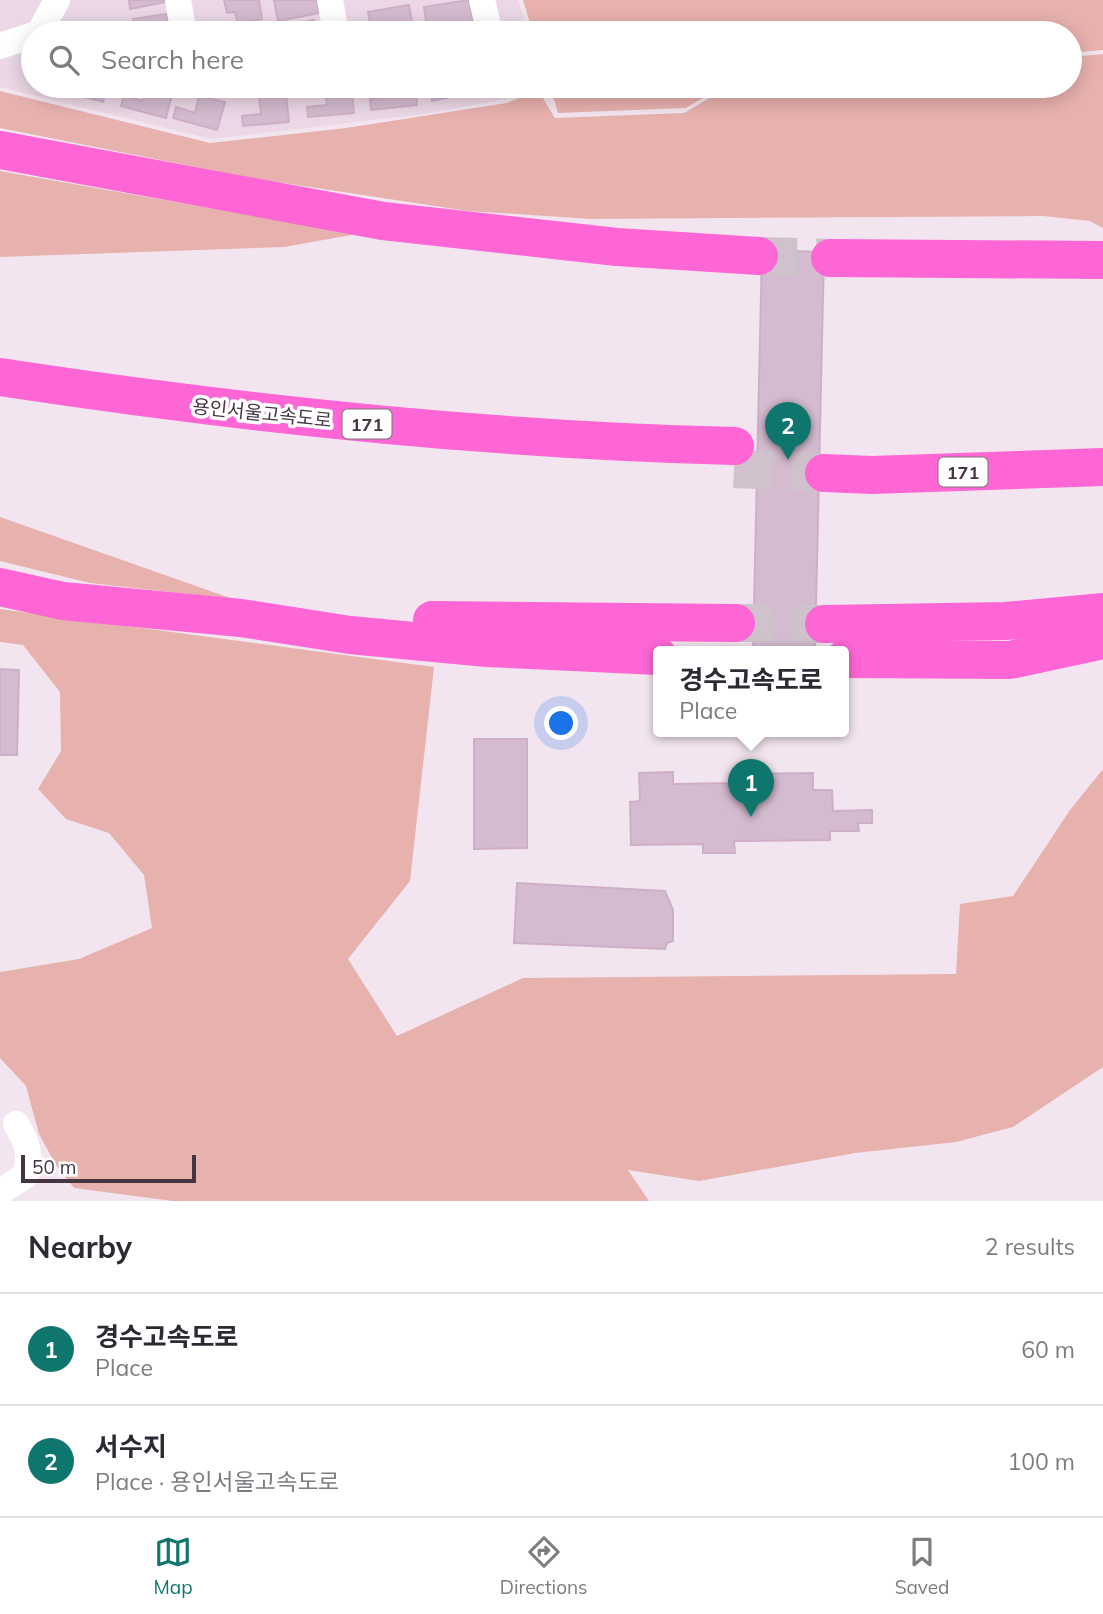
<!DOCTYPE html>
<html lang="en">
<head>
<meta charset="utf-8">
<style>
  :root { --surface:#fff; --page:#f7f7f7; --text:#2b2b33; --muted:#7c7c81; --line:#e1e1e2; --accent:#0f766e }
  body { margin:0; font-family:Mulish,"Noto Sans KR",sans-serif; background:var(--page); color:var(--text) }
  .scale { position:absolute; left:21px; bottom:18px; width:175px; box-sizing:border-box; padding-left:7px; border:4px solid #453542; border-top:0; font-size:19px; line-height:24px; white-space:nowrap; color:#453542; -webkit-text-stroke:5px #fff; paint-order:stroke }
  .you { position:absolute; left:562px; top:724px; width:24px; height:24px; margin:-18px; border:5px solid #fff; border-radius:50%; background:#1a73e8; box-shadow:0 0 0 10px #1a73e833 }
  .badge { display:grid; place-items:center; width:46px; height:46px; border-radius:50%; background:var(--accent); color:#fff; font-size:23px; font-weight:700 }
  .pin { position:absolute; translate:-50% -58px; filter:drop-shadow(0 2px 4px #0008) }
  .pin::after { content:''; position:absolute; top:37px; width:24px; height:21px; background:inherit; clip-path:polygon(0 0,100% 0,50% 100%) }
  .popup { position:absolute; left:653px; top:646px; width:196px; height:91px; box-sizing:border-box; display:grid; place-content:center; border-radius:7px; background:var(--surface); filter:drop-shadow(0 2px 5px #0005); font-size:23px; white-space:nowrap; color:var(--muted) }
  .popup b { font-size:26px; color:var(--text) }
  .popup::after { content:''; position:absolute; left:50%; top:100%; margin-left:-14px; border:14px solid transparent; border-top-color:var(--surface) }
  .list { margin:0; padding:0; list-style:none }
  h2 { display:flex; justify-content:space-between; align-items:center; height:91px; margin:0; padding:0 28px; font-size:30px }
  h2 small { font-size:23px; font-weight:400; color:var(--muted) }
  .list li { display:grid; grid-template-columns:46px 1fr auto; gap:21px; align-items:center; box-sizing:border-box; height:112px; padding:0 28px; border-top:2px solid var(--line) }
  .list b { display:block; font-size:26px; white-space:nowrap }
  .list p { margin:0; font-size:23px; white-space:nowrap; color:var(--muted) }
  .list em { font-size:23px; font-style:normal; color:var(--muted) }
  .icon { flex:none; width:38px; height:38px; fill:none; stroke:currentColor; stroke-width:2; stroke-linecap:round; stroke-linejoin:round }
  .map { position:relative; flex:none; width:1103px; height:1201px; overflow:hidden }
  .search { position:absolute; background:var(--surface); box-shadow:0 4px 18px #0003; left:21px; right:21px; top:21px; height:77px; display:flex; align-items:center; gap:18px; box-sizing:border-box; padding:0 24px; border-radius:38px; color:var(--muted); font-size:26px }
  .sheet { height:315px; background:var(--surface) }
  nav { display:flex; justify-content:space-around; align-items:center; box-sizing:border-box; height:98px; border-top:2px solid var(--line); background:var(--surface); font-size:19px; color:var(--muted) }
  nav a { display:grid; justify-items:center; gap:4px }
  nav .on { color:var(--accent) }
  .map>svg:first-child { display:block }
  .residential { fill:#ebd7e5 }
  .green { fill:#e7b1ae }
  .building { fill:#d4bbcf; stroke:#cfaec8; stroke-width:2 }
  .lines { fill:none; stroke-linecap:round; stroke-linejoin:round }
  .highway-tunnel { stroke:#d0c2cc; stroke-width:38; stroke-dasharray:38 19; stroke-linecap:butt }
  .minor { stroke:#fff; stroke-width:26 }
  .highway { stroke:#fd66d4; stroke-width:38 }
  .labels { text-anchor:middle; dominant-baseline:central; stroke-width:7; stroke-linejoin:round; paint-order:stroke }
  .shield { fill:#fff; stroke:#7d727b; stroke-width:2 }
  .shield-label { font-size:18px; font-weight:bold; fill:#453542 }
  .street-label { font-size:19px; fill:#453542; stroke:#fff }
</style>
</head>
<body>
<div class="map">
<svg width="1103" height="1201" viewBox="0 0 1103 1201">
  <rect width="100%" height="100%" fill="#f3e5ef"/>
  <path class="residential" d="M0,0H518L529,33H33V86H522L506,99L425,114L211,139L0,87Z"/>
  <g class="green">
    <path d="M523,0H1103V50L1070,53V33H533Z"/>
    <path d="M1103,54V228L1090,221L1043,216L591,219L468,211L251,178L0,128V91L210,143L346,128L507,103L538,90L555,118L684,113L730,86H1070V57Z"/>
    <path d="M550,86H723L686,108L558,113Z"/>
    <path d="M0,171L357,234L284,247L0,257Z"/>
    <path d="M0,517L233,599L90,583L0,561Z"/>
    <path d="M0,609L434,667L410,881L348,959L397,1036L523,978L956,974L960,904L1013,896L1070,810L1103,769V1067L1013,1127L956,1142L855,1153L699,1181L628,1170L649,1201H173L74,1188L56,1165L39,1134L26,1086L0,1058V972L79,959L152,928L144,875L109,833L66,819L38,789L61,751L60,692L23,645L0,642Z"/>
  </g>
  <g class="building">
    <path d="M129,0H171V1L130,9Z"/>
    <path d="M224,0H259L262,19L238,24L235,12L227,13Z"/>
    <path d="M274,0H317L319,13L278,21Z"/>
    <path d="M469,0L473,21L458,23L460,33H428L424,7Z"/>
    <path d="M409,5L414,33H372L368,12Z"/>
    <path d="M166,14L168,27L176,26L178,33H135L133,19Z"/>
    <path d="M314,20L317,33H282L281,27Z"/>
    <path d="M265,25L266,33H231V31Z"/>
    <path d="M60,86H108L103,102L59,90Z"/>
    <path d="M147,86L173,91L166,118L121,106L124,96L143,101Z"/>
    <path d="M351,86L354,113L308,117L307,107L327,105L325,87Z"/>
    <path d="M388,86H415L417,105L371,110L370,99L389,97Z"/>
    <path d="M449,86H476L478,91L432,101L430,91Z"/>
    <path d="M286,94L289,122L243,126L242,116L261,114L259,96Z"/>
    <path d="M199,96L225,102L217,130L173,118L176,107L195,113Z"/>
    <path d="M762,250L824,252L815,651H753Z"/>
    <path d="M0,669L19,670L17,755H0Z"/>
    <path d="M474,739H527V848L474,849Z"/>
    <path d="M673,772V784L732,783L736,774L813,773V790H832L833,811L872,810V823H858L859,831H830V840L734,841L735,853H703V844L631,845L630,802L640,801L639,773Z"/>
    <path d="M517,883L665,891L673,910V941L667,943L665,949L514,943Z"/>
  </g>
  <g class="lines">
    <g class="highway-tunnel">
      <path d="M759,256L830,258"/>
      <path d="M734,469L824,473"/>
      <path d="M736,623L824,624"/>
    </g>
    <g class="minor">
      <path d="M178,0L184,33"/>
      <path d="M330,0L336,33"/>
      <path d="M482,0L488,25L484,33"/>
      <path d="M39,33L57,0"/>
      <path d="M0,46L33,35"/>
      <path d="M0,1192L25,1176C31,1154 28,1143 16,1124"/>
    </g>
    <g class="highway">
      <path d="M0,150L383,221L617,247L759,256"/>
      <path d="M830,258L1103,260"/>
      <path d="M0,377C244,414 489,440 735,446"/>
      <path d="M824,473L872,475L1103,467"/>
      <path d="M0,587L63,601L241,618L350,635L487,648L658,656"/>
      <path d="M432,620L736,623"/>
      <path d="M824,624L1005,621L1103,612"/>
      <path d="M844,659L1010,660L1103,640"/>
    </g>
  </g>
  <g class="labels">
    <g class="shield">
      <rect x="342.5" y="409.5" width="49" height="29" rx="5"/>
      <rect x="938.5" y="457.5" width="49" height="29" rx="5"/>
    </g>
    <g class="shield-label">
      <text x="367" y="424">171</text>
      <text x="963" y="472">171</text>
    </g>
    <g class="street-label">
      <text transform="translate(262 413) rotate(6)">용인서울고속도로</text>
    </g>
  </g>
</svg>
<div class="scale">50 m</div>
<div class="you"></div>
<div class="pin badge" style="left:751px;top:817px">1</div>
<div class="popup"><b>경수고속도로</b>Place</div>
<div class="pin badge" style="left:788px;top:460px">2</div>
<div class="search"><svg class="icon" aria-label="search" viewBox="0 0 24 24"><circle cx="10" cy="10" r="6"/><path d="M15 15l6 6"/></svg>Search here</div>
</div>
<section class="sheet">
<h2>Nearby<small>2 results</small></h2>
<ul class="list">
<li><span class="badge">1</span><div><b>경수고속도로</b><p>Place</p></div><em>60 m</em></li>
<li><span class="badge">2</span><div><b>서수지</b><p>Place · 용인서울고속도로</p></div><em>100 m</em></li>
</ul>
</section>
<nav>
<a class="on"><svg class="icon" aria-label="map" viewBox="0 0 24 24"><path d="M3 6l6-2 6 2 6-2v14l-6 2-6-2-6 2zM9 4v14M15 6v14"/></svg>Map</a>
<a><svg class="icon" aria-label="directions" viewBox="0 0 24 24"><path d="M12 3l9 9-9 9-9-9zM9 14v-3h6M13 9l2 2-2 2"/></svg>Directions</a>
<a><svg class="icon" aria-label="saved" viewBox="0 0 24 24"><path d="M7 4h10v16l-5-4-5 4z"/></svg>Saved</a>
</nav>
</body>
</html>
